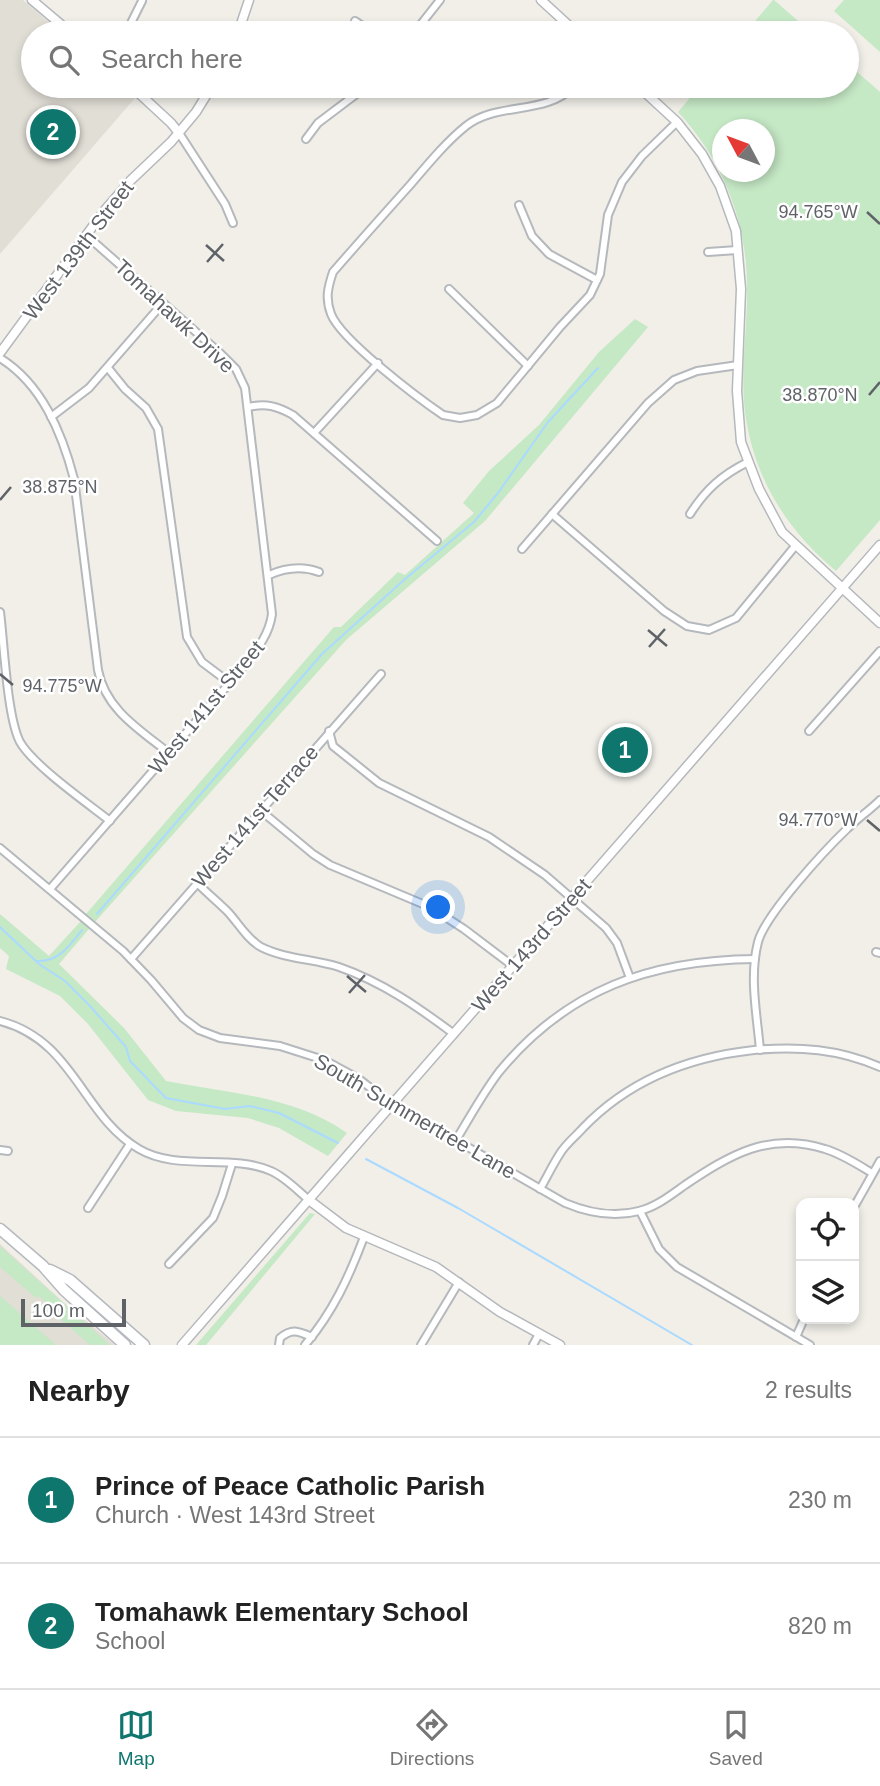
<!DOCTYPE html>
<html lang="en">
<head>
<meta charset="utf-8">
<style>
  :root { --surface:#fff; --page:#f2f2f2; --text:#222; --muted:#767676; --line:#e0e0e0; --accent:#0f766e }
  body { margin:0; font-family:Helvetica,sans-serif; background:var(--page); color:var(--text) }
  .controls { position:absolute; right:21px; bottom:21px; display:grid; overflow:hidden; border-radius:14px; box-shadow:0 4px 10px #0003 }
  .controls button { width:63px; height:63px; display:grid; place-items:center; padding:0; border:0; border-bottom:2px solid var(--line); background:var(--surface); color:var(--text); font:35px sans-serif }
  .compass { position:absolute; left:712px; top:119px; width:63px; height:63px; border-radius:50%; background:var(--surface); box-shadow:0 4px 10px #0003; rotate:311deg }
  .scale { position:absolute; left:21px; bottom:18px; width:105px; box-sizing:border-box; padding-left:7px; border:4px solid #5f6368; border-top:0; font-size:19px; line-height:24px; white-space:nowrap; color:#5f6368; -webkit-text-stroke:5px #fff; paint-order:stroke }
  .you { position:absolute; left:439px; top:908px; width:24px; height:24px; margin:-18px; border:5px solid #fff; border-radius:50%; background:#1a73e8; box-shadow:0 0 0 10px #1a73e833 }
  .badge { display:grid; place-items:center; width:46px; height:46px; border-radius:50%; background:var(--accent); color:#fff; font-size:23px; font-weight:700 }
  .pin { position:absolute; translate:-50% -50%; border:4px solid #fff; box-shadow:0 2px 7px #0006 }
  .list { margin:0; padding:0; list-style:none }
  h2 { display:flex; justify-content:space-between; align-items:center; height:91px; margin:0; padding:0 28px; font-size:30px }
  h2 small { font-size:23px; font-weight:400; color:var(--muted) }
  .list li { display:grid; grid-template-columns:46px 1fr auto; gap:21px; align-items:center; box-sizing:border-box; height:126px; padding:0 28px; border-top:2px solid var(--line) }
  .list b { display:block; font-size:26px; white-space:nowrap }
  .list p { margin:0; font-size:23px; white-space:nowrap; color:var(--muted) }
  .list em { font-size:23px; font-style:normal; color:var(--muted) }
  .icon { flex:none; width:38px; height:38px; fill:none; stroke:currentColor; stroke-width:2; stroke-linecap:round; stroke-linejoin:round }
  .map { position:relative; flex:none; width:880px; height:1345px; overflow:hidden }
  .search { position:absolute; background:var(--surface); box-shadow:0 4px 10px #0003; left:21px; right:21px; top:21px; height:77px; display:flex; align-items:center; gap:18px; box-sizing:border-box; padding:0 24px; border-radius:38px; color:var(--muted); font-size:26px }
  .sheet { height:343px; background:var(--surface) }
  nav { display:flex; justify-content:space-around; align-items:center; box-sizing:border-box; height:98px; border-top:2px solid var(--line); background:var(--surface); font-size:19px; color:var(--muted) }
  nav a { display:grid; justify-items:center; gap:4px }
  nav .on { color:var(--accent) }
  .map>svg:first-child { display:block }
  .education { fill:#e1ded6 }
  .green { fill:#c5e8c5; fill-rule:evenodd }
  .lines { fill:none; stroke-linecap:round; stroke-linejoin:round }
  .stream { stroke:#aadaff; stroke-width:2 }
  .minor-casing { stroke:#b5b8bc; stroke-width:10 }
  .tertiary-casing { stroke:#b5b8bc; stroke-width:11 }
  .secondary-casing { stroke:#b6babf; stroke-width:13 }
  .minor { stroke:#fff; stroke-width:6 }
  .tertiary { stroke:#fff; stroke-width:8 }
  .secondary { stroke:#fff; stroke-width:10 }
  .ticks { fill:none; stroke:#5f6368; stroke-width:2.5 }
  .labels { text-anchor:middle; dominant-baseline:central; stroke-width:5; stroke-linejoin:round; paint-order:stroke }
  .street-label { font-size:21px; fill:#5f6368; stroke:#fff }
  .ticks-label { font-size:18px; text-anchor:middle; fill:#5f6368; stroke:#fff; stroke-width:5; stroke-linejoin:round; paint-order:stroke }
</style>
</head>
<body>
<div class="map">
<svg width="880" height="1345" viewBox="0 0 880 1345">
  <rect width="100%" height="100%" fill="#f1efe8"/>
  <g class="education">
    <path d="M0,0H23L61,33H33V86H121L135,98L0,254Z"/>
    <path d="M0,1244L63,1302L115,1345H0Z"/>
  </g>
  <g class="green">
    <path d="M773,0H774L812,33H745Z"/>
    <path d="M844,0H880V52L834,11Z"/>
    <path d="M847,63L880,92V520L836,571C788,531 756,481 746,419C739,375 748,330 747,286C747,221 722,159 678,112L700,86H847ZM722,130H764V172H722Z"/>
    <path d="M635,319L648,327L485,521L346,640L95,922L86,914L334,627H341L398,572L405,575L474,513L463,503L489,471L539,425L599,352Z"/>
    <path d="M0,914L49,956L81,921L89,929L59,964L124,1028L166,1081C228,1093 295,1096 347,1133L328,1156L279,1128L248,1118L176,1111L148,1100L88,1024L60,996L6,969L9,956L0,948Z"/>
    <path d="M310,1213L315,1214L206,1345H196Z"/>
    <path d="M0,1246L110,1345H90L57,1316L58,1313L39,1296L36,1298L0,1267Z"/>
    <path d="M0,1296L56,1345H0Z"/>
  </g>
  <g class="lines">
    <g class="stream">
      <path d="M97,914L322,654L405,579L474,522L498,493L548,422L598,368"/>
      <path d="M0,927L39,964L65,981L90,1006L126,1047L130,1061L166,1098L225,1109L250,1106L279,1113L338,1143"/>
      <path d="M37,961C59,962 69,946 82,930"/>
      <path d="M366,1159L458,1208L692,1345"/>
    </g>
    <g class="minor-casing">
      <g id="minor">
        <path d="M355,21L373,33"/>
        <path d="M126,33L142,1"/>
        <path d="M414,33L440,0"/>
        <path d="M574,86C546,116 498,101 466,126C446,142 428,164 411,184C385,213 359,242 333,272C328,287 325,298 331,314C341,340 418,398 443,415L460,418L477,415L497,403L560,327L590,295L600,274L608,215L622,182L642,156L677,122"/>
        <path d="M179,133L225,204L233,223"/>
        <path d="M306,139L318,123L367,86"/>
        <path d="M519,205L532,236L549,254L597,280"/>
        <path d="M708,252L737,250"/>
        <path d="M449,289L528,366"/>
        <path d="M0,358C42,384 62,433 74,479L98,670C105,709 140,730 169,753"/>
        <path d="M108,368L125,389L146,408L158,429L187,637L202,662L230,683"/>
        <path d="M248,407C266,403 277,406 293,415L437,541"/>
        <path d="M51,417L89,388L163,303"/>
        <path d="M314,433L378,363"/>
        <path d="M552,514L664,611L687,626L709,630L736,618L796,545"/>
        <path d="M690,514C706,489 722,475 748,462"/>
        <path d="M522,549L648,403L674,380L697,371L738,365"/>
        <path d="M269,575C285,568 303,566 319,572"/>
        <path d="M0,612C4,643 7,717 20,742C33,765 87,803 110,821"/>
        <path d="M329,731L333,746L379,783L489,837L545,875L606,928L617,943L630,978"/>
        <path d="M809,731L880,651"/>
        <path d="M260,810L313,854L330,865L430,907L464,929L513,966"/>
        <path d="M0,848L123,951L151,980L183,1018L199,1030L220,1038L280,1046L324,1060L359,1079L386,1100L565,1203C589,1213 613,1218 639,1211C656,1207 671,1195 685,1185C730,1155 769,1131 825,1149C842,1154 857,1164 872,1173"/>
        <path d="M197,883C207,893 218,902 228,912C239,924 247,939 261,947C285,959 314,959 339,967C382,982 418,1007 454,1034"/>
        <path d="M50,889L240,671C254,653 269,637 272,614L245,388L236,369L221,354L95,243L87,234"/>
        <path d="M876,952L880,953"/>
        <path d="M131,959L381,674"/>
        <path d="M0,1021C74,1040 82,1116 139,1149C178,1172 231,1153 271,1171C285,1177 297,1190 309,1200"/>
        <path d="M760,1050C757,1015 749,977 758,942C765,915 825,850 847,829C858,818 870,810 880,800"/>
        <path d="M456,1140C470,1117 483,1093 499,1072C567,989 651,960 755,959"/>
        <path d="M0,1150L8,1151"/>
        <path d="M540,1189C547,1177 553,1164 561,1152C567,1143 576,1136 583,1128C629,1080 689,1057 754,1050C799,1046 839,1049 880,1067"/>
        <path d="M854,1207L880,1161"/>
        <path d="M88,1208L130,1144"/>
        <path d="M640,1211L659,1249L677,1267L810,1345"/>
        <path d="M169,1264L213,1218L222,1196L232,1164"/>
        <path d="M796,1337L804,1319"/>
        <path d="M279,1345L280,1338C292,1328 298,1331 312,1337"/>
        <path d="M305,1345C333,1312 349,1277 364,1237"/>
        <path d="M421,1345L459,1282"/>
        <path d="M533,1345L539,1334"/>
      </g>
    </g>
    <g class="tertiary-casing">
      <g id="tertiary">
        <path d="M32,0L71,33"/>
        <path d="M541,0L577,33"/>
        <path d="M238,33L249,0"/>
        <path d="M131,86L171,123L179,133"/>
        <path d="M638,86L677,122L702,154L720,186L736,231L741,289L737,391L741,442L759,489L782,532L880,623"/>
        <path d="M0,353L104,211L130,181L171,142L196,112L212,86"/>
        <path d="M309,1200L346,1228L436,1267L500,1312L560,1345"/>
        <path d="M182,1345L880,545"/>
      </g>
    </g>
    <g class="secondary-casing">
      <g id="secondary">
        <path d="M0,1229L43,1266L64,1290L125,1345"/>
        <path d="M50,1270L70,1280L144,1345"/>
      </g>
    </g>
    <use href="#minor" class="minor"/>
    <use href="#tertiary" class="tertiary"/>
    <use href="#secondary" class="secondary"/>
  </g>
  <path class="ticks" d="M867,212L880,224M206,245L224,261M207,262L223,244M869,395L880,382M0,500L11,487M648,630L667,646M649,647L665,629M0,674L13,685M867,820L880,831M347,976L366,992M349,993L365,975"/>
  <g class="labels">
    <g class="street-label">
      <text transform="translate(78 250) rotate(-53)">West 139th Street</text>
      <text transform="translate(175 316) rotate(43)">Tomahawk Drive</text>
      <text transform="translate(206 707) rotate(-50)">West 141st Street</text>
      <text transform="translate(255 816) rotate(-49)">West 141st Terrace</text>
      <text transform="translate(531 945) rotate(-49)">West 143rd Street</text>
      <text transform="translate(415 1116) rotate(30)">South Summertree Lane</text>
    </g>
  </g>
  <g class="ticks-label">
    <text x="818" y="218">94.765°W</text>
    <text x="820" y="401">38.870°N</text>
    <text x="60" y="493">38.875°N</text>
    <text x="62" y="692">94.775°W</text>
    <text x="818" y="826">94.770°W</text>
  </g>
</svg>
<div class="controls">
<button><svg class="icon" aria-label="locate" viewBox="0 0 24 24"><circle cx="12" cy="12" r="6"/><path d="M12 2v4M12 18v4M2 12h4M18 12h4"/></svg></button>
<button><svg class="icon" aria-label="layers" viewBox="0 0 24 24"><path d="M12 4l9 5-9 5-9-5zM3 14l9 5 9-5"/></svg></button>
</div>
<svg class="compass" viewBox="-18 -18 36 36"><path d="M0-13l5 13h-10z" fill="#e53935"/><path d="M0 13l5-13h-10z" fill="#767676"/></svg>
<div class="scale">100 m</div>
<div class="you"></div>
<div class="pin badge" style="left:625px;top:750px">1</div>
<div class="pin badge" style="left:53px;top:132px">2</div>
<div class="search"><svg class="icon" aria-label="search" viewBox="0 0 24 24"><circle cx="10" cy="10" r="6"/><path d="M15 15l6 6"/></svg>Search here</div>
</div>
<section class="sheet">
<h2>Nearby<small>2 results</small></h2>
<ul class="list">
<li><span class="badge">1</span><div><b>Prince of Peace Catholic Parish</b><p>Church · West 143rd Street</p></div><em>230 m</em></li>
<li><span class="badge">2</span><div><b>Tomahawk Elementary School</b><p>School</p></div><em>820 m</em></li>
</ul>
</section>
<nav>
<a class="on"><svg class="icon" aria-label="map" viewBox="0 0 24 24"><path d="M3 6l6-2 6 2 6-2v14l-6 2-6-2-6 2zM9 4v14M15 6v14"/></svg>Map</a>
<a><svg class="icon" aria-label="directions" viewBox="0 0 24 24"><path d="M12 3l9 9-9 9-9-9zM9 14v-3h6M13 9l2 2-2 2"/></svg>Directions</a>
<a><svg class="icon" aria-label="saved" viewBox="0 0 24 24"><path d="M7 4h10v16l-5-4-5 4z"/></svg>Saved</a>
</nav>
</body>
</html>
